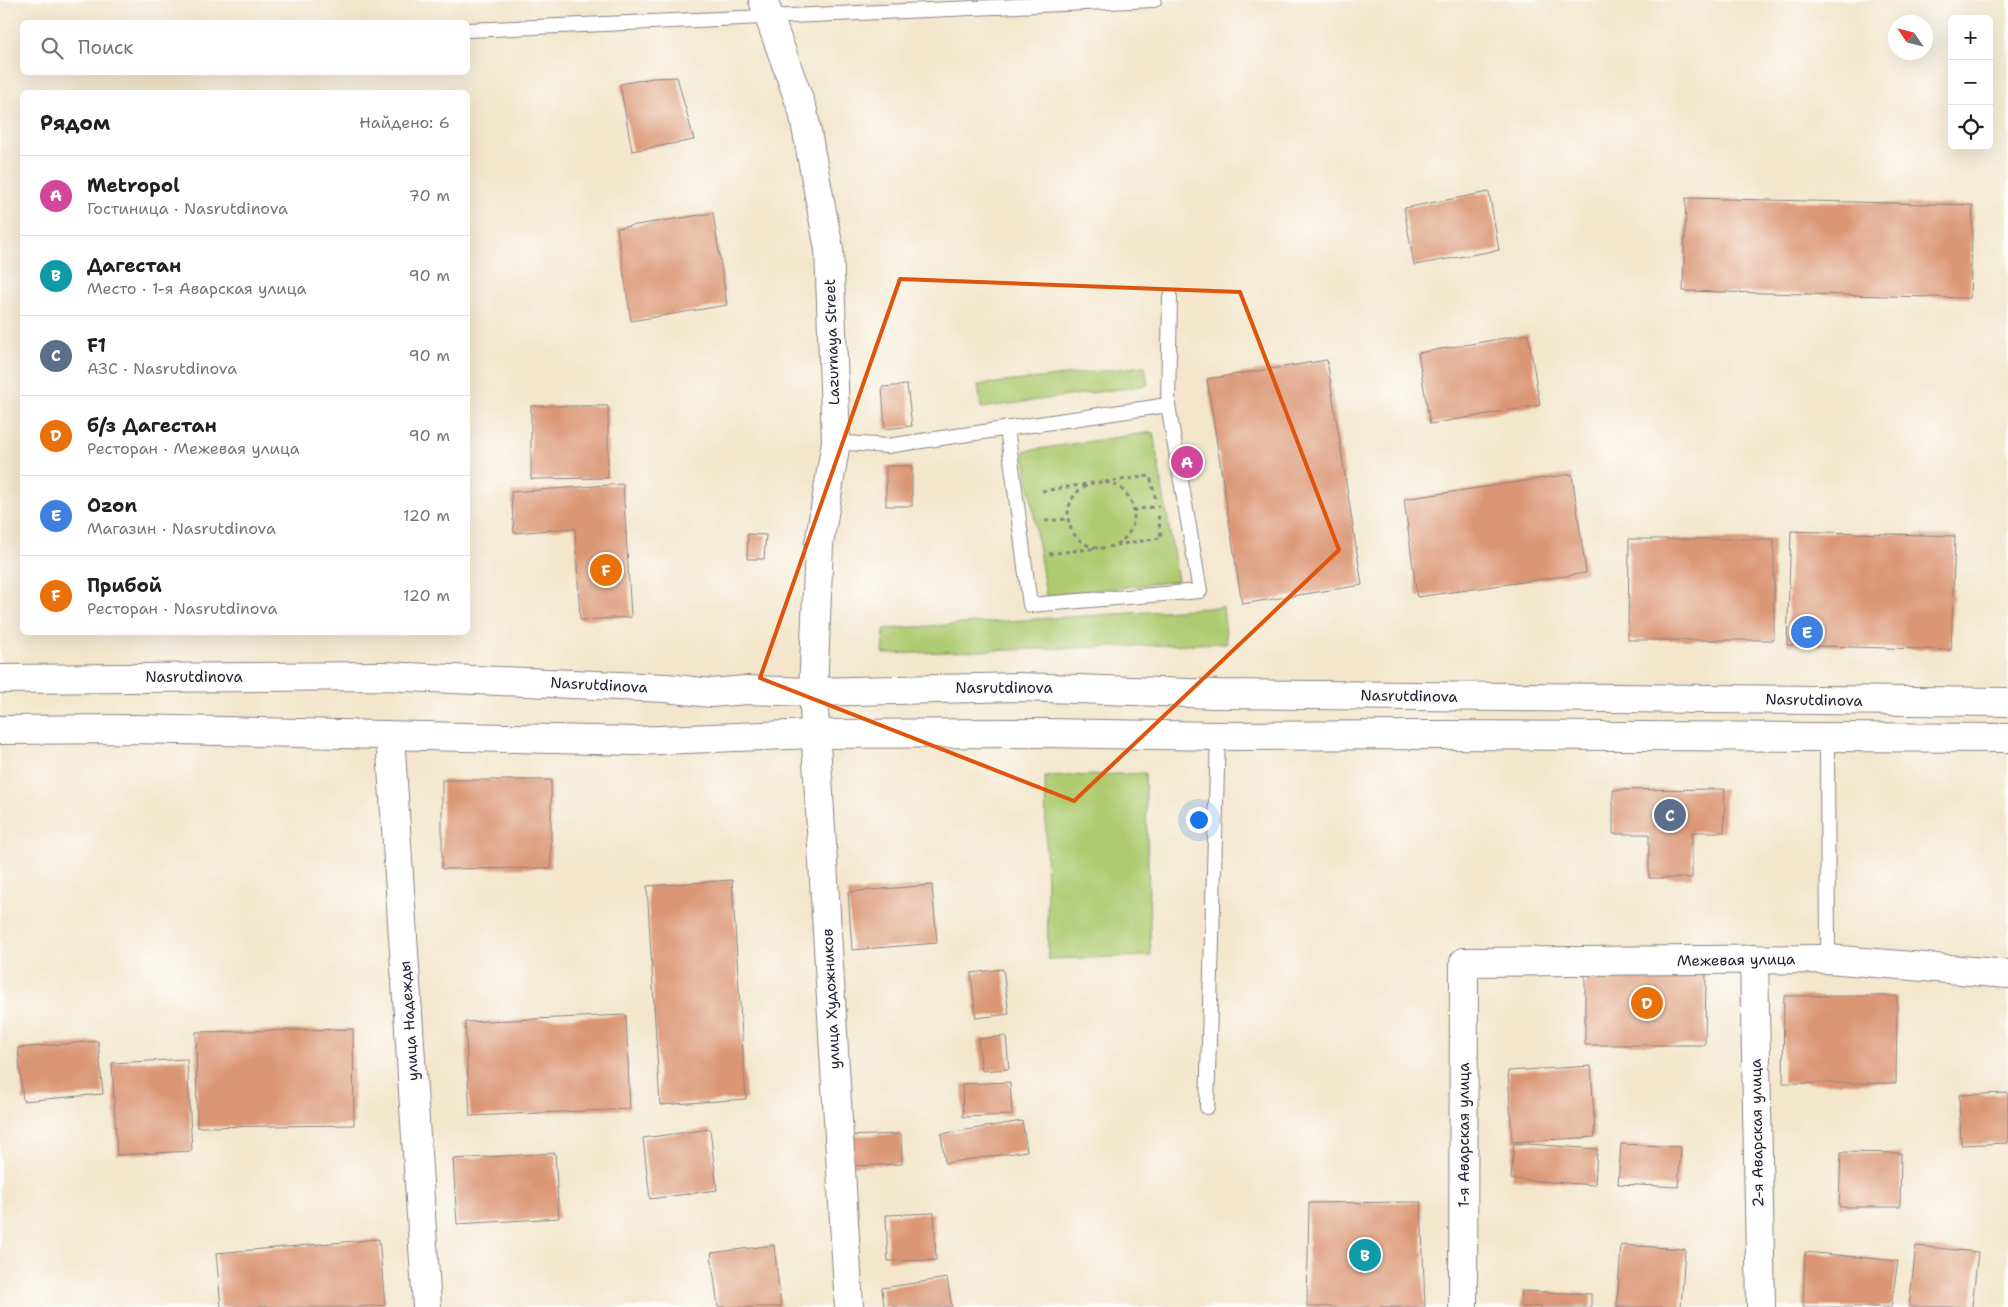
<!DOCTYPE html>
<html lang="ru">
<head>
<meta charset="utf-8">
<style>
  :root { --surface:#fff; --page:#f2f2f2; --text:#202124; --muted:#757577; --line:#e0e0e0; --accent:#111827 }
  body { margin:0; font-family:"Shantell Sans",sans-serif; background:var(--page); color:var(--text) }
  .controls { position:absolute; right:15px; top:15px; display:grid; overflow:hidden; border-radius:8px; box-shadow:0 5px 20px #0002 }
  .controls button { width:45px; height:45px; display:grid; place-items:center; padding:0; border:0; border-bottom:1px solid var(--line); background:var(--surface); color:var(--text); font:25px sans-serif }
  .compass { position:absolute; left:1888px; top:15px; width:45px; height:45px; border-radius:50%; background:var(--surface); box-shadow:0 5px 20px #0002; rotate:305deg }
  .you { position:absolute; left:1198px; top:819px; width:18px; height:18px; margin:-12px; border:4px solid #fff; border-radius:50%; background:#1a73e8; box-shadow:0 0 0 8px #1a73e833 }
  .badge { display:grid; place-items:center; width:32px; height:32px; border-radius:50%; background:var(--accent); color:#fff; font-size:16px; font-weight:700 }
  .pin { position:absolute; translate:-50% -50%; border:2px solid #fff; box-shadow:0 1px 5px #0006 }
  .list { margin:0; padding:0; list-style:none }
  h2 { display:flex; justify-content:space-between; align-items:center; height:65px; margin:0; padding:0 20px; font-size:21px }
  h2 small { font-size:16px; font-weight:400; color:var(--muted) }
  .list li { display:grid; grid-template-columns:32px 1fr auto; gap:15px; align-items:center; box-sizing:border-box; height:80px; padding:0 20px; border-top:1px solid var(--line) }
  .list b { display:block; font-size:19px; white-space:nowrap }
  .list p { margin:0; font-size:16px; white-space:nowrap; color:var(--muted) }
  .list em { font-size:16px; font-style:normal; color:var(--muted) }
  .icon { flex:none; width:28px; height:28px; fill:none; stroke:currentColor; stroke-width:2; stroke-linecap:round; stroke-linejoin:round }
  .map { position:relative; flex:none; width:2008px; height:1307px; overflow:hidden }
  .search { position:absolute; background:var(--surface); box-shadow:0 5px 20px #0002; left:20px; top:20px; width:450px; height:55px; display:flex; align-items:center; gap:12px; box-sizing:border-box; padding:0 18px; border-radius:8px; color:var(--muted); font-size:19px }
  .panel { position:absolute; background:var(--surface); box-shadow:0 5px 20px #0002; left:20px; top:90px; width:450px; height:545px; border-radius:8px }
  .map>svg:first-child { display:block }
  .green { fill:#aecb71; stroke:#687656 }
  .building { fill:#db9674 }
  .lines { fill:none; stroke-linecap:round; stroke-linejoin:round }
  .service-casing { stroke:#8a8484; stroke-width:16 }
  .minor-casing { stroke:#8a8484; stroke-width:30 }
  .secondary-casing { stroke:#8a8484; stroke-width:30 }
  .path { stroke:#8a8484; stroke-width:3; stroke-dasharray:4 4; stroke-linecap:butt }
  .service { stroke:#fff; stroke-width:14 }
  .minor { stroke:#fff; stroke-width:28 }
  .secondary { stroke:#fff; stroke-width:28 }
  .marked { fill:none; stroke:#de560e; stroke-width:4; stroke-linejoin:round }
  .labels { text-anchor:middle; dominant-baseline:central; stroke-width:4; stroke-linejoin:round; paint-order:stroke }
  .street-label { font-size:15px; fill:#22223b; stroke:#fdfcf7 }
</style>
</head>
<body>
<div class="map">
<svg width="2008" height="1307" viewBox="0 0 2008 1307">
  <rect width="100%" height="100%" fill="#fdfcf7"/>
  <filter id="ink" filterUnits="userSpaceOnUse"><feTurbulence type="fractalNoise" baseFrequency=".02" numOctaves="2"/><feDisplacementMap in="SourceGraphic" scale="10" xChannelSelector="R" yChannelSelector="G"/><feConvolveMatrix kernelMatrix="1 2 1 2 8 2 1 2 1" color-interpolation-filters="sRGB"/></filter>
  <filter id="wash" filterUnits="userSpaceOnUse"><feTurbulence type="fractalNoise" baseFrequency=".0096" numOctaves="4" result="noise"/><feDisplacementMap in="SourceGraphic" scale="20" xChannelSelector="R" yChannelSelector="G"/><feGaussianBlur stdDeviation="1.12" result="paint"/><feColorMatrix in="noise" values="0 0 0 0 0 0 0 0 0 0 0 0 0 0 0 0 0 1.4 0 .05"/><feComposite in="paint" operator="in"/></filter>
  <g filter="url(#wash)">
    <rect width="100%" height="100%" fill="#f3e6cc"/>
    <g class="green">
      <path d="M1145,366L1148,385L981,408L978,385Z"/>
      <path d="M1153,432L1178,581L1046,596L1024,451Z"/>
      <path d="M1223,607L1227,643L883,654L884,629Z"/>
      <path d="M1145,773L1151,956L1048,959L1045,777Z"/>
    </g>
    <g id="blocks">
      <g class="building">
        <path d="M677,77L694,140L632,151L620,84L653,78Z"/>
        <path d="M1489,192L1499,250L1414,265L1404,208Z"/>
        <path d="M1686,198L1973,205L1970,298L1683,291Z"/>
        <path d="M713,213L727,305L631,321L617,228Z"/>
        <path d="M1528,334L1540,405L1430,424L1418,353Z"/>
        <path d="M1327,360L1362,585L1242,604L1207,379Z"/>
        <path d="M907,385L912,426L885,429L882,387Z"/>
        <path d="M531,406H608V478L531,479Z"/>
        <rect x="886" y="466" width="26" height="40"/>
        <path d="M1572,474L1586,573L1417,597L1404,499Z"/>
        <path d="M623,484L631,617L580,620L575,528L514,533L511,492Z"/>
        <path d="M1791,531L1955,536L1951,650L1787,645Z"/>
        <path d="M748,534L766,535L764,559H747Z"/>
        <path d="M1629,539H1774V640H1628Z"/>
        <path d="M442,780H551V868L442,869Z"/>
        <path d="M1725,789L1724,832H1692V878H1649V834H1613V790Z"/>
        <path d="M732,880L746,1099L660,1105L647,886Z"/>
        <path d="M932,885L937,943L852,950L848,892Z"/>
        <path d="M1003,969L1009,1014L976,1018L971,973Z"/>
        <path d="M1585,970L1706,971L1705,1045H1585Z"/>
        <path d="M1784,996H1897L1896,1083H1783Z"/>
        <path d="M626,1015L630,1109L470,1116L465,1022Z"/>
        <path d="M353,1029L354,1125L197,1127L196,1032Z"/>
        <path d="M1006,1036L1009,1069L982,1071L978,1039Z"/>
        <path d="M98,1041L103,1094L23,1101L18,1048Z"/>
        <path d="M187,1059L192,1151L117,1155L112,1063Z"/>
        <path d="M1591,1066L1595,1137L1512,1142L1508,1071Z"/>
        <path d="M1010,1082L1012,1115L963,1117L962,1084Z"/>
        <path d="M2008,1093V1143L1961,1145L1959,1095Z"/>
        <path d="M1022,1121L1027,1151L945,1163L941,1134Z"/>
        <path d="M710,1129L717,1190L650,1199L643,1138Z"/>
        <path d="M901,1134L902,1164L847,1166V1136Z"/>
        <path d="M1514,1143L1597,1149L1595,1185L1511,1179Z"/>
        <path d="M1621,1144L1681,1147L1678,1187L1618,1184Z"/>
        <path d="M1841,1152L1901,1153L1900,1207H1839Z"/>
        <path d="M555,1153L559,1218L457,1224L453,1159Z"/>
        <path d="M1421,1202L1425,1307H1307L1309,1203Z"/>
        <path d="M934,1213L936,1260L888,1261L886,1215Z"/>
        <path d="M379,1239L385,1305L361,1307H221L216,1253Z"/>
        <path d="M774,1245L781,1307H718L711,1253Z"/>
        <path d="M1621,1245L1685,1249L1681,1307H1617Z"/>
        <path d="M1916,1246L1978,1252L1972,1307H1909Z"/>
        <path d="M1805,1252L1898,1261L1891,1307H1803Z"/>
        <path d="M947,1278L952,1307H884L882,1288Z"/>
        <path d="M1522,1291L1591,1294V1307H1521Z"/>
      </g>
    </g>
  </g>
  <g filter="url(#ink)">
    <use href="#blocks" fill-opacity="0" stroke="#8a8484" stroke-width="1"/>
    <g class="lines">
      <g class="service-casing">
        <g id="service">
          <path d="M468,30L1154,0"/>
          <path d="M1007,428L1030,605L1200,591L1168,405L1170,297"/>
          <path d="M836,442L887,446L1168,405"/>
          <path d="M1827,737L1828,959"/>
          <path d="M1207,1107L1218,736"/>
        </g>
      </g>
      <g class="minor-casing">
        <g id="minor">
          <path d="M763,0L803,111L829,249L836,442L819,544L813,692L849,1307"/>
          <path d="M390,736L427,1307"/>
          <path d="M1754,959L1761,1307"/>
          <path d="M1463,1307L1464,962L1828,959L2008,974"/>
        </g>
      </g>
      <g class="secondary-casing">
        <g id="secondary">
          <path d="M0,679L383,676L666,688L711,693L746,690L813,692L1019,687L1217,694L2008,702"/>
          <path d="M0,730L135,729L634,741L815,734L1045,733L1218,736L1431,735L2008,738"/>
        </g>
      </g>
      <g class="path">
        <path d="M1105,482L1150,476L1156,501"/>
        <circle cx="1101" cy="515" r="33"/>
        <path d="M1042,491L1087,484"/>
        <path d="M1133,510L1159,506"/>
        <path d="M1045,521L1068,519"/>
        <path d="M1116,545L1161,538L1158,513"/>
        <path d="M1049,554L1098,548"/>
      </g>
      <use href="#service" class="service"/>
      <use href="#minor" class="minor"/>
      <use href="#secondary" class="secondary"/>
    </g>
  </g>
  <path class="marked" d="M900,279L1240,292L1339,550L1074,801L760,678Z"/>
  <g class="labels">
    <g class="street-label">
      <text transform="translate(832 342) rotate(-92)">Lazurnaya Street</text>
      <text x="194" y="677">Nasrutdinova</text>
      <text transform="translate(599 685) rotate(3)">Nasrutdinova</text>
      <text x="1004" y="688">Nasrutdinova</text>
      <text transform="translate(1409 696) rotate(1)">Nasrutdinova</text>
      <text transform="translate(1814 700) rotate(1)">Nasrutdinova</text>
      <text transform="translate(1736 960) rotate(-1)">Межевая улица</text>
      <text transform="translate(831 999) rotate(-93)">улица Художников</text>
      <text transform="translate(409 1021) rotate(-94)">улица Надежды</text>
      <text transform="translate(1757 1133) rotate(-91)">2-я Аварская улица</text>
      <text transform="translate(1464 1135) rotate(-90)">1-я Аварская улица</text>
    </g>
  </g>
</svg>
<div class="controls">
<button>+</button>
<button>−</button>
<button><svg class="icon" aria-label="locate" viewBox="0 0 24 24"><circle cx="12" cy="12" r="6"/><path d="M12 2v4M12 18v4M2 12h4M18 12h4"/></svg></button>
</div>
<svg class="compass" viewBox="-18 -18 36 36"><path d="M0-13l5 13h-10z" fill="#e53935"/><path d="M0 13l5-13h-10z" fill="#757577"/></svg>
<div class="you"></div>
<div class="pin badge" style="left:1187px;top:462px;background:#d1479c">A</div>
<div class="pin badge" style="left:1365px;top:1255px;background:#0f9aa8">B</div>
<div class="pin badge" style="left:1670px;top:815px;background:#5c6f8a">C</div>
<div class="pin badge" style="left:1647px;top:1003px;background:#e8710a">D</div>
<div class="pin badge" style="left:1807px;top:632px;background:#3f7fe0">E</div>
<div class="pin badge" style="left:606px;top:570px;background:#e8710a">F</div>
<div class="search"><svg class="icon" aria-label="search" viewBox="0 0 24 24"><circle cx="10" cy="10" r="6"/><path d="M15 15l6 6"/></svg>Поиск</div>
<section class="panel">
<h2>Рядом<small>Найдено: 6</small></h2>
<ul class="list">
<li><span class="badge" style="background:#d1479c">A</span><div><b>Metropol</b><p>Гостиница · Nasrutdinova</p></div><em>70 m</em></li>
<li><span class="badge" style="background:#0f9aa8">B</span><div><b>Дагестан</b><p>Место · 1-я Аварская улица</p></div><em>90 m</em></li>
<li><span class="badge" style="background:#5c6f8a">C</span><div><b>F1</b><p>АЗС · Nasrutdinova</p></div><em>90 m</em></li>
<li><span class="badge" style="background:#e8710a">D</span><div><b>б/з Дагестан</b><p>Ресторан · Межевая улица</p></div><em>90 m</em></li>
<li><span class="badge" style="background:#3f7fe0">E</span><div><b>Ozon</b><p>Магазин · Nasrutdinova</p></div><em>120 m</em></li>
<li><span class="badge" style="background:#e8710a">F</span><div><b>Прибой</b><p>Ресторан · Nasrutdinova</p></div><em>120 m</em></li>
</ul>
</section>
</div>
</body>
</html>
